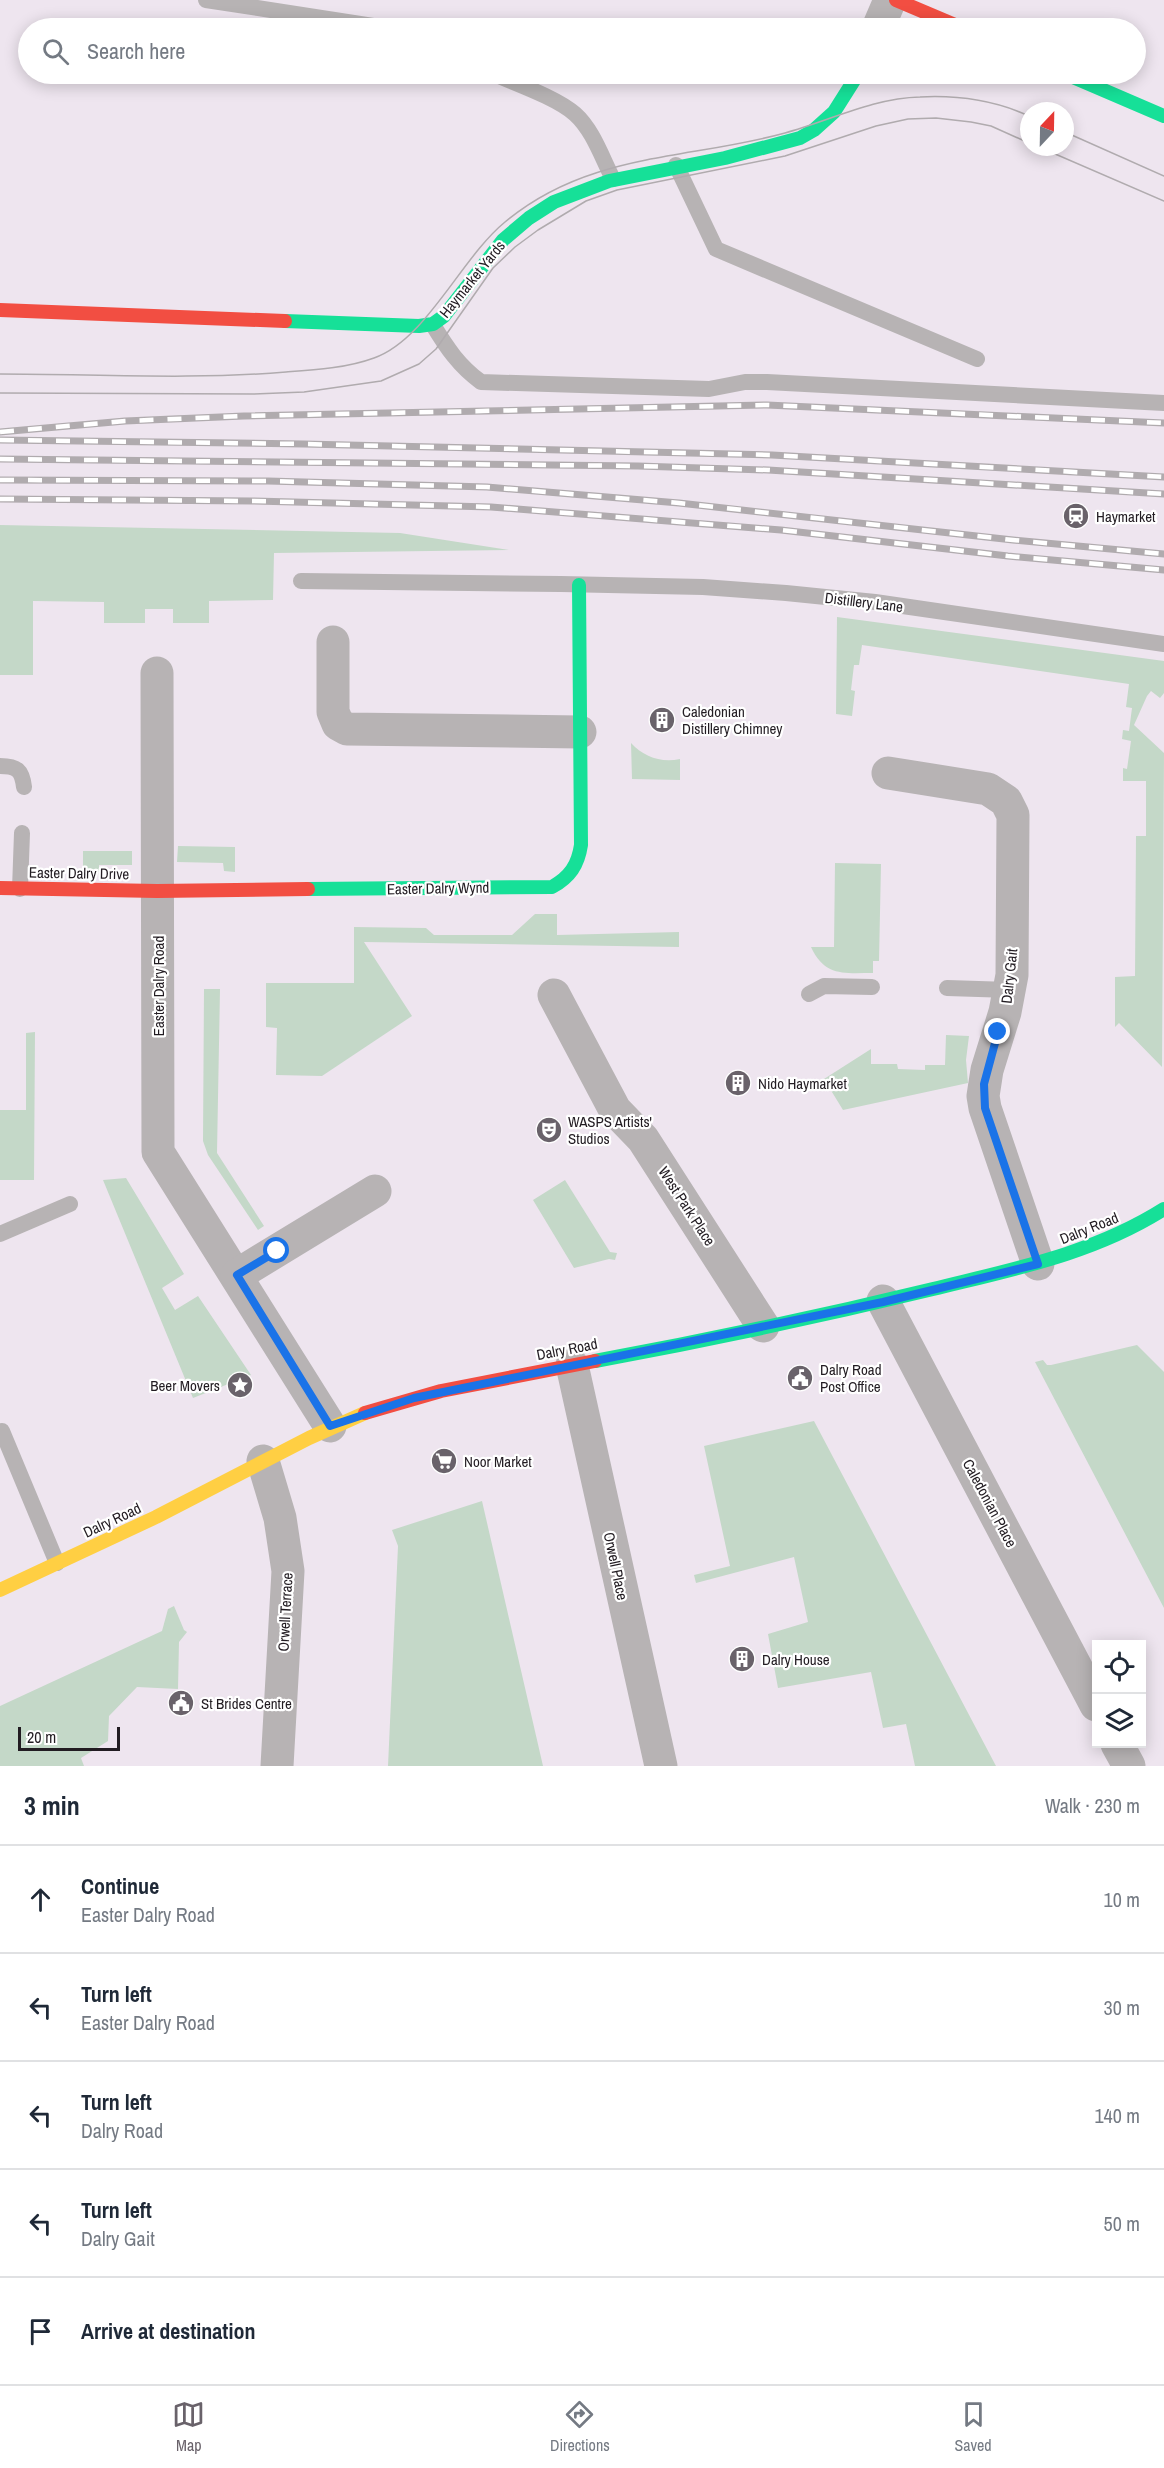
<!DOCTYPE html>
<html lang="en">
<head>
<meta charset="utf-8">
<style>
  :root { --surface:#fff; --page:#f2f2f3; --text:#1f2937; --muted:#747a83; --line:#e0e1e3; --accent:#69626a }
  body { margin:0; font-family:"Archivo Narrow",sans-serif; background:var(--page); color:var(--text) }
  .controls { position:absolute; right:18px; bottom:18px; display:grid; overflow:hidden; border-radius:0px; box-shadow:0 3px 15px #0003 }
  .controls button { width:54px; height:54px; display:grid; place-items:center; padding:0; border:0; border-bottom:2px solid var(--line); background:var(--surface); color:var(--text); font:30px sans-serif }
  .compass { position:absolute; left:1020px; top:102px; width:54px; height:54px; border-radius:50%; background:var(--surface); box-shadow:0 3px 15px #0003; rotate:22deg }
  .scale { position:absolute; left:18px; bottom:15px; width:102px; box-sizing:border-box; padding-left:6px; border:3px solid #221c22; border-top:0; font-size:16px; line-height:21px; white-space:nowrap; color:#221c22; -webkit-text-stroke:4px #fff; paint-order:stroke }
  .stop { position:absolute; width:18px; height:18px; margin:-14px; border:4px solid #1a73e8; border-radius:50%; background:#fff }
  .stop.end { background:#1a73e8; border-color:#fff; box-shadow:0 2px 6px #0008 }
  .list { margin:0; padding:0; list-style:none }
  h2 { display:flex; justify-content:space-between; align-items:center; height:78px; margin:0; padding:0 24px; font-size:26px }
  h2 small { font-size:20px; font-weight:400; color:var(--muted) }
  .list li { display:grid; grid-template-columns:39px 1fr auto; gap:18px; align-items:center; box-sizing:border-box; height:108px; padding:0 24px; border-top:2px solid var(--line) }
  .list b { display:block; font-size:22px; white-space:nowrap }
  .list p { margin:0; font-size:20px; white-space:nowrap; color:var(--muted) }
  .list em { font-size:20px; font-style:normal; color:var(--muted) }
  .icon { flex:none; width:33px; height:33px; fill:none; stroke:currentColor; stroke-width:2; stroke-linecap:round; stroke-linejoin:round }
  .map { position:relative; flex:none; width:1164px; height:1766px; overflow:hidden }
  .search { position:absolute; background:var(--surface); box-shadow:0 3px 15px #0003; left:18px; right:18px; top:18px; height:66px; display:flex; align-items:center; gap:15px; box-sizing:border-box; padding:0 21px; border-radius:33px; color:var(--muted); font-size:22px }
  .sheet { height:618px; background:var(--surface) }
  nav { display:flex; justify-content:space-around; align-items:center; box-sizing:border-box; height:84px; border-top:2px solid var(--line); background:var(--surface); font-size:16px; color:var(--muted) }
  nav a { display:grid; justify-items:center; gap:3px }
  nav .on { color:var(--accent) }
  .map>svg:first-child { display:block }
  .green { fill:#c4d8c8 }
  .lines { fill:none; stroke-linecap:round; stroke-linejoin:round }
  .lane { stroke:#b7b3b4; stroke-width:16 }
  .street { stroke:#b7b3b4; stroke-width:33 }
  .fast { stroke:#16e098; stroke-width:14 }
  .slow { stroke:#ffcf43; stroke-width:14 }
  .jam { stroke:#f24e42; stroke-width:14 }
  .tram { stroke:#b0abae; stroke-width:1.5 }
  .rail-casing { stroke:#b0abae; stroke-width:7 }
  .rail { stroke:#fff; stroke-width:4.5; stroke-dasharray:14; stroke-linecap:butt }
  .route { stroke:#1a73e8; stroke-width:8 }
  .labels { text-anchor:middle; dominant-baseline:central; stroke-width:4.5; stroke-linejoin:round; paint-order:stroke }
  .street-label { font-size:15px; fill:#221c22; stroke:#fff }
  .poi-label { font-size:15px; fill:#221c22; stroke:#fff; text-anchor:start }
</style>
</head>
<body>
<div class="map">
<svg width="1164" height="1766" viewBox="0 0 1164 1766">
  <rect width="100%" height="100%" fill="#eee5ef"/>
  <g class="green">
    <path d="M0,525L400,533L509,550L274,553L273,600L209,601V623H173V609H145V623H104V602L33,601V675H0Z"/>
    <path d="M837,617L1164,661V693L1160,698L1151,691L1147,696L1134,725L1164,753L1162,1067L1119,1023L1115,1027V977L1135,976L1136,836H1146V781H1123V768L1127,769L1131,741L1122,739L1123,730L1129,731L1132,708L1126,707L1129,684L862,645L859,665H854L851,690L855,691L852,716L836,714Z"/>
    <path d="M631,743C644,757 661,763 680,759V780L632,779Z"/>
    <path d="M178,846L235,847V872L224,871L223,863L177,862Z"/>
    <path d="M83,851H132V865H99V872H83Z"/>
    <path d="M835,863L881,864L879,961H873V973C844,973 825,977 811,947H834Z"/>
    <path d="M535,914H557V935L679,932V947L364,942L412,1016L322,1076L276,1075L277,1028L266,1027V983H354V927L426,928L434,935H512Z"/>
    <path d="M204,989H220L217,1153L264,1226L258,1230L208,1155L203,1141Z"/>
    <path d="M35,1032L34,1180H0V1110H26V1033Z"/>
    <path d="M946,1035L969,1036L966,1060L968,1083L843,1110L824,1079L871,1049V1064H897L898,1069L925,1070V1065H945Z"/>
    <path d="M126,1178L184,1274L162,1288L175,1310L198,1296L251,1375L193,1398L103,1180Z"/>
    <path d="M565,1180L610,1252L617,1253L615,1260L609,1259L574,1268L533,1200Z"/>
    <path d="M1137,1345L1164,1372V1608L1035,1362L1043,1360L1047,1365H1051Z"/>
    <path d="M814,1421L996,1766H915L906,1724L883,1728L871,1672L778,1688L768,1634L808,1622L794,1557L696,1583L694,1575L730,1566L704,1446Z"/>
    <path d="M482,1501L543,1766H388L398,1546L392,1530Z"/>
    <path d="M174,1606L184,1630L187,1632L179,1642L178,1689L137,1687L109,1716L108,1741L81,1758L84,1766H0V1706L162,1631L168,1609Z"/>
  </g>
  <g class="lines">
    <g class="lane">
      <path d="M206,0L386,28"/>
      <path d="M494,74C517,84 557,98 575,114C593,130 602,158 613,179"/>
      <path d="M676,165L716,249L977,359"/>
      <path d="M433,325C447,348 459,366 481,382L709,389L745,382H767L1164,403"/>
      <path d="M301,581L561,584L703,587L786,593L875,602L1164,644"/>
      <path d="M0,766C17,766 22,770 24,787"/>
      <path d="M20,889L22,833"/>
      <path d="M947,988L1010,990"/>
      <path d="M809,994L824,986L872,987"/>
      <path d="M0,1234L70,1204"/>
      <path d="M2,1431L57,1563"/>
    </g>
    <g class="street">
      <path d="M878,28L890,0"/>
      <path d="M333,642V712L338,724L347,729L580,732"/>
      <path d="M157,673L158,1152L330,1426"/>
      <path d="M888,773L988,789L1006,801L1013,815L1012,975L1005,1012L987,1070L983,1096L985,1108L1038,1264"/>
      <path d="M554,995L615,1110L643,1139L763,1326"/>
      <path d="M237,1275L375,1191"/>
      <path d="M883,1301L1096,1705"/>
      <path d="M572,1365L661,1766"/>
      <path d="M263,1461L280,1518L288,1571L277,1766"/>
      <path d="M1117,1744L1129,1766"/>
    </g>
    <g class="fast">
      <path d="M1066,74L1164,116"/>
      <path d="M285,321L419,326L433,324L444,316L503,240L529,218L554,202L609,181L725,158L800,138L814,130L834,112L858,74"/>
      <path d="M308,889L552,887C570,877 578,865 581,845L579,585"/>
      <path d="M595,1361C709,1340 822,1316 933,1289C1014,1269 1093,1254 1164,1209"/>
    </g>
    <path class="slow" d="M0,1590L156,1517L309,1438L365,1413"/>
    <g class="jam">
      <path d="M896,0L962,28"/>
      <path d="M0,310L285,321"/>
      <path d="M0,888L157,891L308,889"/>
      <path d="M365,1413L441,1391L595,1361"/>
    </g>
    <g class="tram">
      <path d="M1065,132L1164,176"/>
      <path d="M1039,147L1164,201"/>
      <path d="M0,374C95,374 191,380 286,372C315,370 347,368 374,358C426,340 461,258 505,222C589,152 687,160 785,133C829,121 873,98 920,97C958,95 994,100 1029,116"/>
      <path d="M0,393L254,394L304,392L381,381L419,364L436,349L493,268L515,247L538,230L586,201L617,190L785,156L876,126L908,119L936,118L971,122L991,126L1029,143"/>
    </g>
    <g class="rail-casing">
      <g id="rail">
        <path d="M0,432L125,421L244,416L767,405L1164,423"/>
        <path d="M0,440L304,444L772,455L1164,477"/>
        <path d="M0,459L638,466L768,470L1164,494"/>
        <path d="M0,480L268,481L487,487L679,503L1013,540L1164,554"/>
        <path d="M0,499L253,501L491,507L781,530L1008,556L1164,570"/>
      </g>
    </g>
    <use href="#rail" class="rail"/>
  </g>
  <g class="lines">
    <path class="route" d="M277,1251L237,1275L330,1426L414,1398L883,1302L1038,1264L985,1108L984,1084L998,1032"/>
  </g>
  <defs>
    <g id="station-disc" transform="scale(1.35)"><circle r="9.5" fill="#69626a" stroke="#fff"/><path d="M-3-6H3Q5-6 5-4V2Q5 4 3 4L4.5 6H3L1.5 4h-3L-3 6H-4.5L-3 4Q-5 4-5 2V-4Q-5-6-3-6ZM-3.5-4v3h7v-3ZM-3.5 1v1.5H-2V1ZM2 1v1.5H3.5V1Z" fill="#fff"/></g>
    <g id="building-disc" transform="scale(1.35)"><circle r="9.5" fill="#69626a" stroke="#fff"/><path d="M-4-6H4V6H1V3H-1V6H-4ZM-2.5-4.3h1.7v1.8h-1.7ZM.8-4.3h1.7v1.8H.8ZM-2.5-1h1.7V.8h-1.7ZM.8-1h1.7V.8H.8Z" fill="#fff"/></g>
    <g id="theatre-disc" transform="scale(1.35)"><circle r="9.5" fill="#69626a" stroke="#fff"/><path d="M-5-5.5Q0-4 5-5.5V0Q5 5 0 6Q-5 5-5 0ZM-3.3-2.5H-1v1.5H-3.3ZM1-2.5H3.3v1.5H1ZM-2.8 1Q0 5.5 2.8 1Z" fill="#fff"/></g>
    <g id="civic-disc" transform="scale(1.35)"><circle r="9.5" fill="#69626a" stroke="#fff"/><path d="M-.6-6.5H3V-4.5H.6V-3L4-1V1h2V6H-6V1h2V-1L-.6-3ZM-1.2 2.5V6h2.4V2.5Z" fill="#fff"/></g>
    <g id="sight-disc" transform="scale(1.35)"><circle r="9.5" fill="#69626a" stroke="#fff"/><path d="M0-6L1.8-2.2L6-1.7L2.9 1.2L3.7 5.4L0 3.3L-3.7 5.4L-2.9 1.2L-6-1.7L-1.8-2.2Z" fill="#fff"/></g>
    <g id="supermarket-disc" transform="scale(1.35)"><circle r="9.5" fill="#69626a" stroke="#fff"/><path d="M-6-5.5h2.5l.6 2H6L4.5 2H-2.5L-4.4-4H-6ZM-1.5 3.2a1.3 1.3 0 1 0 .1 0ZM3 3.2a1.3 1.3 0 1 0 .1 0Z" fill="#fff"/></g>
  </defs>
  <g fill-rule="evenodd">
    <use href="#station-disc" x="1076" y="516"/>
    <use href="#building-disc" x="662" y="720"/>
    <use href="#building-disc" x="738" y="1083"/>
    <use href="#theatre-disc" x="549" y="1130"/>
    <use href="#civic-disc" x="800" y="1378"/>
    <use href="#sight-disc" x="240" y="1385"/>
    <use href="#supermarket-disc" x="444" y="1461"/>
    <use href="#building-disc" x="742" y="1659"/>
    <use href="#civic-disc" x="181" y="1703"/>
  </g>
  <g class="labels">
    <g class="street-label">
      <text transform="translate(472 279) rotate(-51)">Haymarket Yards</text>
      <text transform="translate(864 602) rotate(7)">Distillery Lane</text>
      <text transform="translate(79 873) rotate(1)">Easter Dalry Drive</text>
      <text transform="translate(438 888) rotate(-1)">Easter Dalry Wynd</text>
      <text transform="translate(1009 976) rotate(-84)">Dalry Gait</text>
      <text transform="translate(158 986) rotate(-90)">Easter Dalry Road</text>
      <text transform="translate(687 1206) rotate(57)">West Park Place</text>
      <text transform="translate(1089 1228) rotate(-22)">Dalry Road</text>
      <text transform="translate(567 1349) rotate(-11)">Dalry Road</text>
      <text transform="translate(990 1503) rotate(62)">Caledonian Place</text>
      <text transform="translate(112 1520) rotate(-25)">Dalry Road</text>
      <text transform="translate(616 1566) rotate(78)">Orwell Place</text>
      <text transform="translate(285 1612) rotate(-87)">Orwell Terrace</text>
    </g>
    <g class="poi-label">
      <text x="1096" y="516">Haymarket</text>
      <text x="682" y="711">Caledonian<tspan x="682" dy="17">Distillery Chimney</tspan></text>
      <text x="758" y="1083">Nido Haymarket</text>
      <text x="568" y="1121">WASPS Artists'<tspan x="568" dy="17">Studios</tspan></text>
      <text x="820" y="1369">Dalry Road<tspan x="820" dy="17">Post Office</tspan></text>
      <text x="220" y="1385" text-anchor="end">Beer Movers</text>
      <text x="464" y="1461">Noor Market</text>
      <text x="762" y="1659">Dalry House</text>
      <text x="201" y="1703">St Brides Centre</text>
    </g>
  </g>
</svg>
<div class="controls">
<button><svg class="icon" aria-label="locate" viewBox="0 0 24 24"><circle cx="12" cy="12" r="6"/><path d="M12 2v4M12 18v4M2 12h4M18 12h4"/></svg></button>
<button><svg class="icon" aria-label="layers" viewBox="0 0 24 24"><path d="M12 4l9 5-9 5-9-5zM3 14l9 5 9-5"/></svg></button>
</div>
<svg class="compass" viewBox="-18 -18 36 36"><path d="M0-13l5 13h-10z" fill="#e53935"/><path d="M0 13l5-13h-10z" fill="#747a83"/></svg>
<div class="scale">20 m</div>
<div class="stop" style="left:277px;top:1251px"></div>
<div class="stop end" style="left:998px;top:1032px"></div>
<div class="search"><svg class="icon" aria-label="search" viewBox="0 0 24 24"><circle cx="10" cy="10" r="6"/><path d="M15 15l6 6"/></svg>Search here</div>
</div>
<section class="sheet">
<h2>3 min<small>Walk · 230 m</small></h2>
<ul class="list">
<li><svg class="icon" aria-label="ahead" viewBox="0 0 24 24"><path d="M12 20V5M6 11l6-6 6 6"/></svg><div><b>Continue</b><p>Easter Dalry Road</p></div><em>10 m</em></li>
<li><svg class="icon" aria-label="left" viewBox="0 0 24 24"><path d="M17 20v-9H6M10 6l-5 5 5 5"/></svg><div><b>Turn left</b><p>Easter Dalry Road</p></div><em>30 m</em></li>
<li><svg class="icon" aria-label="left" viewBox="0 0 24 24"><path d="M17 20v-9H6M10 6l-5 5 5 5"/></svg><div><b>Turn left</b><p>Dalry Road</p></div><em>140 m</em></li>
<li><svg class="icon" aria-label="left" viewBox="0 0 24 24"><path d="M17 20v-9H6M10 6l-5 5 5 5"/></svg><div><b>Turn left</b><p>Dalry Gait</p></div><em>50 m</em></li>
<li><svg class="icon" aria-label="arrive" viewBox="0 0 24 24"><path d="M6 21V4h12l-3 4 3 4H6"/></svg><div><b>Arrive at destination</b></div></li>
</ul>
</section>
<nav>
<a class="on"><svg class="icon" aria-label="map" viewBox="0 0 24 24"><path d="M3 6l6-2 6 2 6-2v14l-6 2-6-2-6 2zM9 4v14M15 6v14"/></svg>Map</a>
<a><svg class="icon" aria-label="directions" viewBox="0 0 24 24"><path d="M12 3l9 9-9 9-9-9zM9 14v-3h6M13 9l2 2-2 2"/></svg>Directions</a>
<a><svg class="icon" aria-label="saved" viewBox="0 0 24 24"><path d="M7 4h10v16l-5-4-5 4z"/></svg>Saved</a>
</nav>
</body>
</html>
